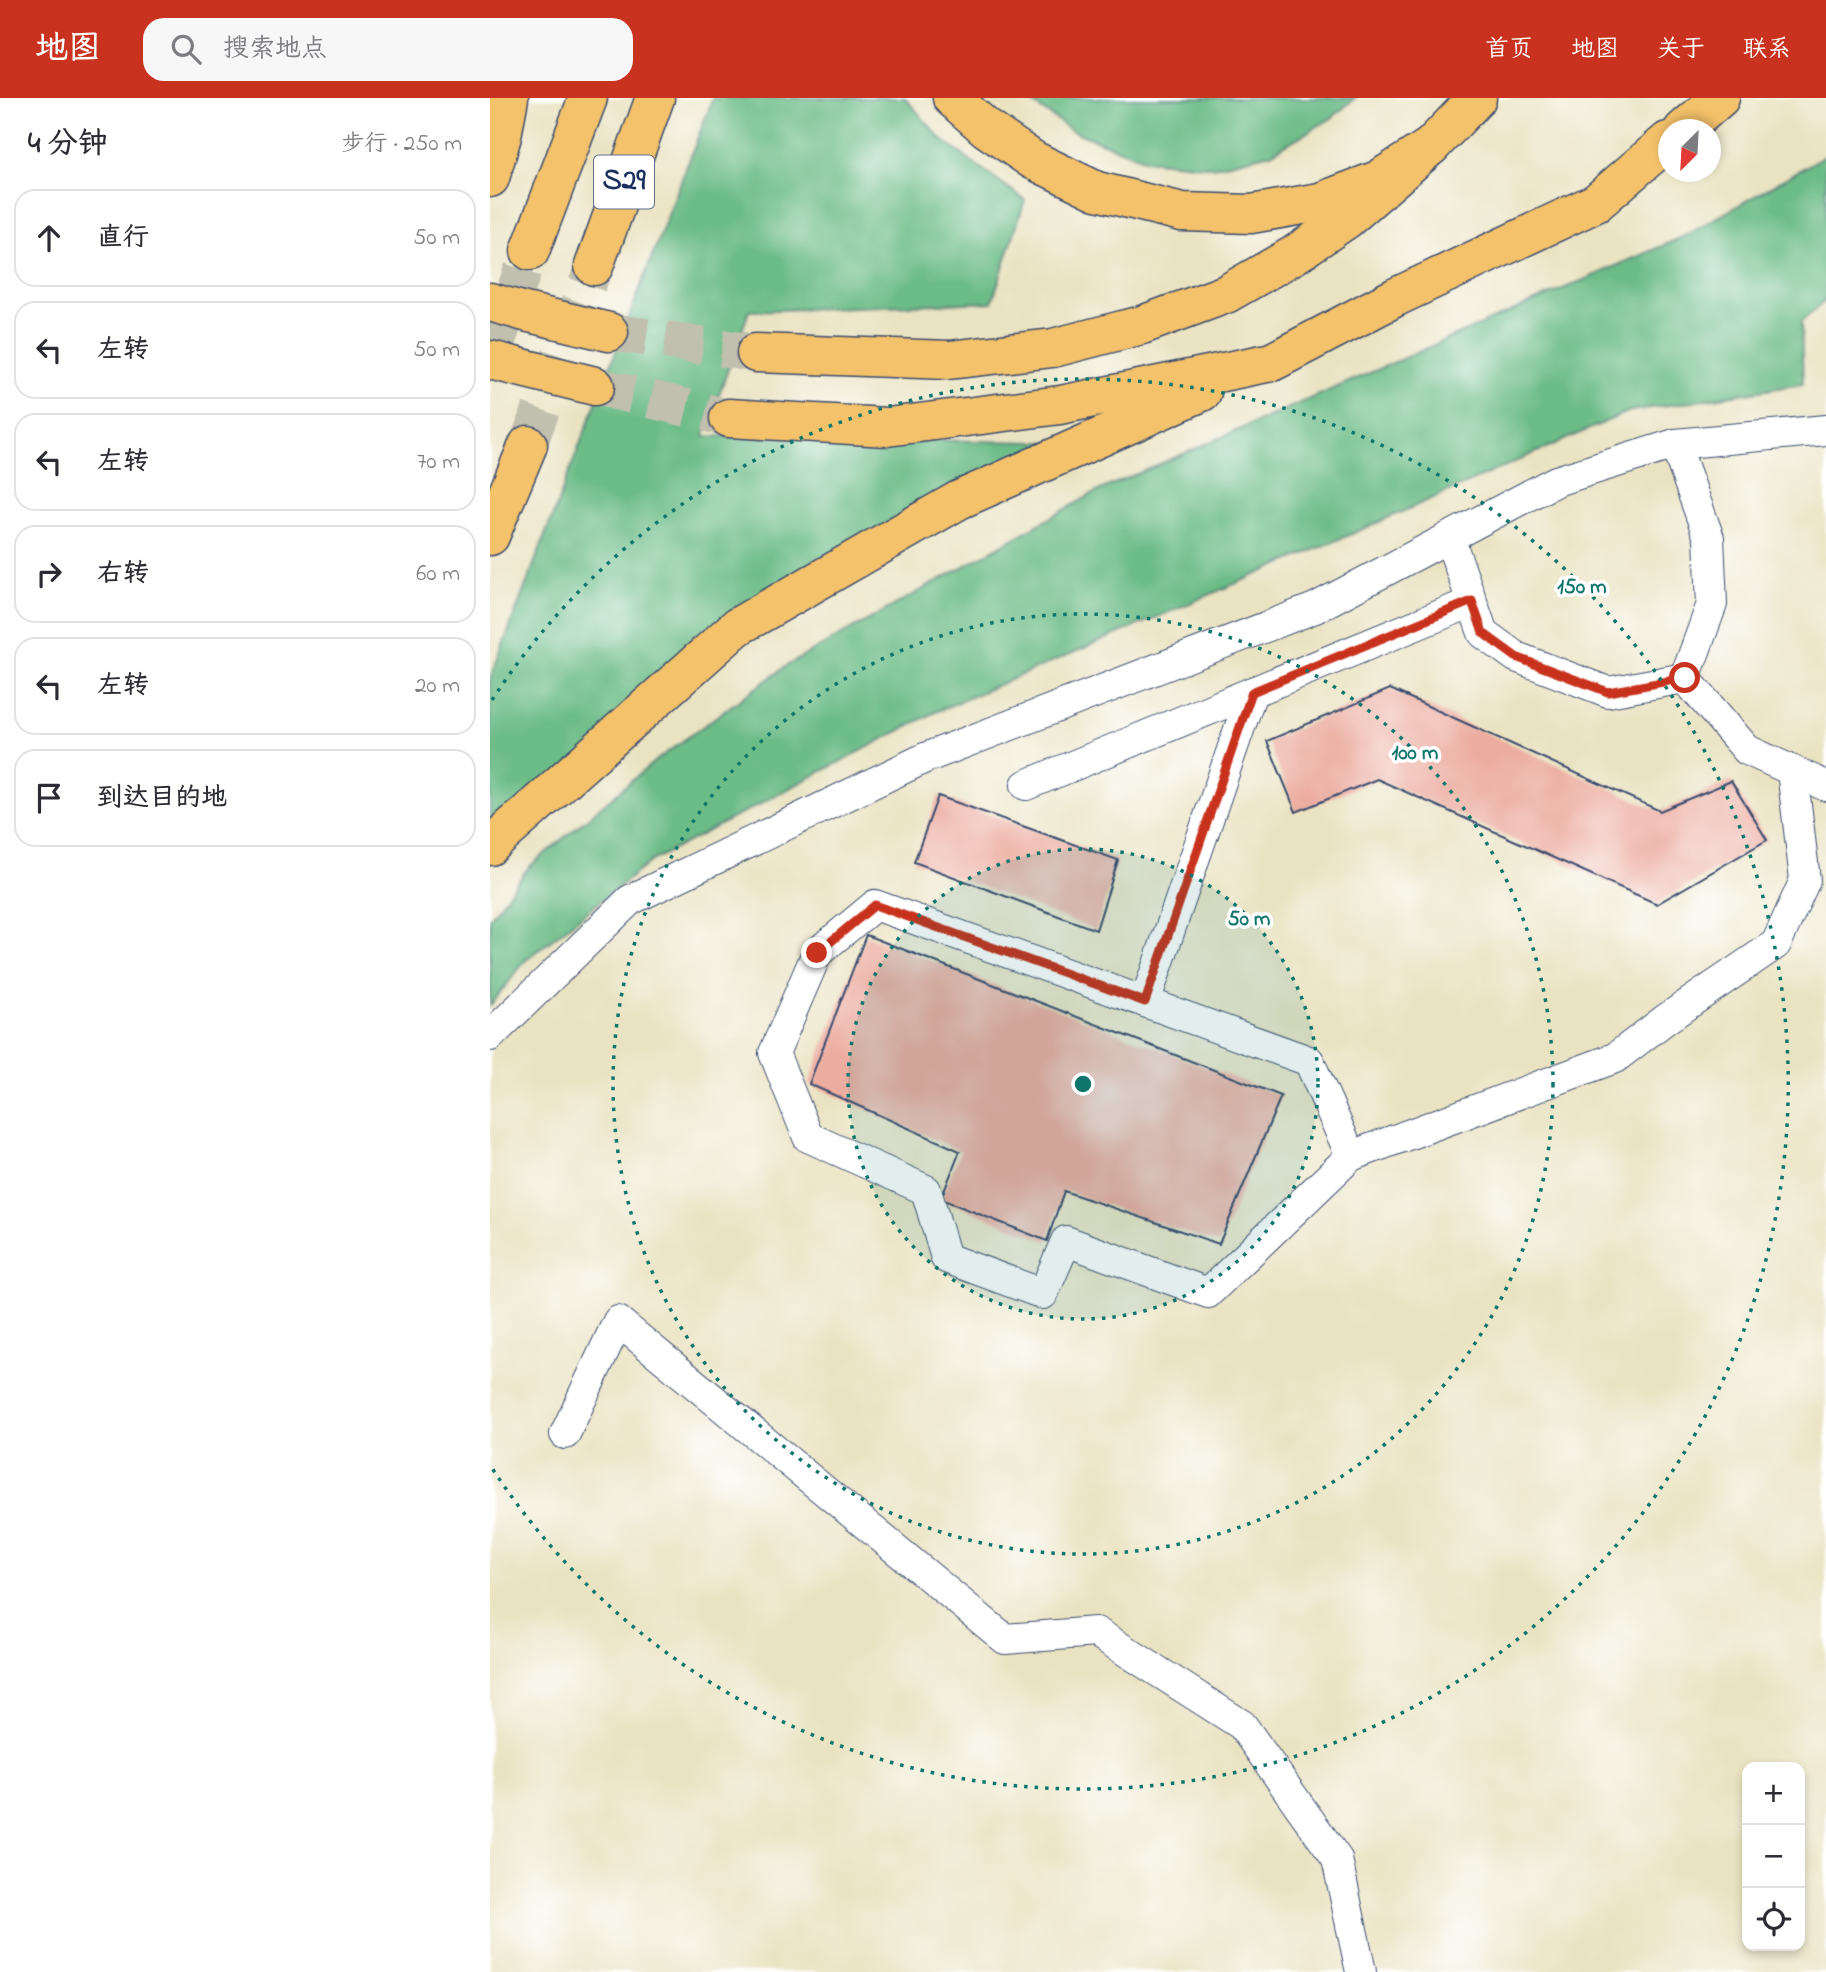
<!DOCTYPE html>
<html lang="zh">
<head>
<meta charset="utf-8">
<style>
  :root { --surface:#fff; --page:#f7f7f7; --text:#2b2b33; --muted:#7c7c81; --line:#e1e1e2; --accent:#c8321e }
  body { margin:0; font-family:"Indie Flower","LXGW WenKai TC",sans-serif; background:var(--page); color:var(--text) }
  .controls { position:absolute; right:21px; bottom:21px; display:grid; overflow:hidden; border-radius:14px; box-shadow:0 4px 10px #0003 }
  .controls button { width:63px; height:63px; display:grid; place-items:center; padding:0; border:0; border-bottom:2px solid var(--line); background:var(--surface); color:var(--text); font:35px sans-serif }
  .compass { position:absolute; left:1168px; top:21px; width:63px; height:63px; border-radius:50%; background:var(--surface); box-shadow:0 4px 10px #0003; rotate:204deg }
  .stop { position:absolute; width:21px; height:21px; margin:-16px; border:5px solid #c8321e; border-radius:50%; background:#fff }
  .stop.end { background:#c8321e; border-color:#fff; box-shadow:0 2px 7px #0008 }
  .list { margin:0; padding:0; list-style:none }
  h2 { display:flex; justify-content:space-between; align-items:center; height:91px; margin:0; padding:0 28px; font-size:30px }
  h2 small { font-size:23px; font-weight:400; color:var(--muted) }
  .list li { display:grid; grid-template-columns:46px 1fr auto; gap:21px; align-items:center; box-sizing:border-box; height:98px; margin:0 14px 14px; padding:0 14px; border:2px solid var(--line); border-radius:21px }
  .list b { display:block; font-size:26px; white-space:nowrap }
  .list em { font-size:23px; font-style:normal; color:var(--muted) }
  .icon { flex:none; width:38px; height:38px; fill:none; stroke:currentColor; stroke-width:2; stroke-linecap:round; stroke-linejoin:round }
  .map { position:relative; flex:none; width:1336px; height:1874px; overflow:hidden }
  header { display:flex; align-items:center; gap:42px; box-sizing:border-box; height:98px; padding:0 35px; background:var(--accent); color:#fff }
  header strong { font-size:33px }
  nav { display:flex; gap:38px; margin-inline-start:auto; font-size:24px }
  .search { width:490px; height:63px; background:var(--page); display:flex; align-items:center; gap:18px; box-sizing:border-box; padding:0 24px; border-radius:21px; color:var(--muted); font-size:26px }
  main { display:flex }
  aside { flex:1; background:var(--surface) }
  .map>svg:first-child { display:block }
  .forest { fill:#6cbc87; stroke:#447672; stroke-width:2 }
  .building { fill:#ecac9f }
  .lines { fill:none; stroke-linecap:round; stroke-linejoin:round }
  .highway-tunnel { stroke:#c1bfae; stroke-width:38; stroke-dasharray:38 19; stroke-linecap:butt }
  .minor-casing { stroke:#3a4a6d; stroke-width:32 }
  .highway-casing { stroke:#3a4a6d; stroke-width:41 }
  .minor { stroke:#fff; stroke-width:30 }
  .highway { stroke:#f4c26a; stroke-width:38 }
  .route { stroke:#c8321e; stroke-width:9 }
  .ring { fill:none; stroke:#0f766e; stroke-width:3.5; stroke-dasharray:3.5 7 }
  .labels { text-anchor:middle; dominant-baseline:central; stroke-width:7; stroke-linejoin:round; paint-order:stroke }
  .shield { fill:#fff; stroke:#5f6d8e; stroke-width:2 }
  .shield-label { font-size:30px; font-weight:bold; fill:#1b2f5e }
  .centre { fill:#0f766e; stroke:#fff; stroke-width:3.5 }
  .ring-label { font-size:21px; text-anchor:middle; font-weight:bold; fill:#0f766e; stroke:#fff; stroke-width:7; stroke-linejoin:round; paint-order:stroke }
</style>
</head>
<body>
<header>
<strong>地图</strong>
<div class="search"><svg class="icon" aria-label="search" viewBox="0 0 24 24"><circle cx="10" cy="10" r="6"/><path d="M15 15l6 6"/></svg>搜索地点</div>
<nav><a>首页</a><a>地图</a><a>关于</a><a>联系</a></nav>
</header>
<main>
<aside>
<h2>4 分钟<small>步行 · 250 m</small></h2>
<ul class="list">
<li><svg class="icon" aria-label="ahead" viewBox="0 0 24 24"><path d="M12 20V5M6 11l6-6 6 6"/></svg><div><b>直行</b></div><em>50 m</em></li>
<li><svg class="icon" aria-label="left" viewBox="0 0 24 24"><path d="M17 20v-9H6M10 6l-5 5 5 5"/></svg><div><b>左转</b></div><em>50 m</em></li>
<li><svg class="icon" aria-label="left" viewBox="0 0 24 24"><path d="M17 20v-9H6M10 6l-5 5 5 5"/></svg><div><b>左转</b></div><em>70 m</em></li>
<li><svg class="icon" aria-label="right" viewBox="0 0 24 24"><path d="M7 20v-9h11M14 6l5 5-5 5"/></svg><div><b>右转</b></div><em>60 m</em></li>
<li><svg class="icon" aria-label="left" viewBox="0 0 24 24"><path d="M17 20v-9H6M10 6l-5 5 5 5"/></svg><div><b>左转</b></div><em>20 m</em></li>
<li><svg class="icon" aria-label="arrive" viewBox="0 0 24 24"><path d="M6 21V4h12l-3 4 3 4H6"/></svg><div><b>到达目的地</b></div></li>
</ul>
</aside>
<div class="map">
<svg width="1336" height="1874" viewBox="0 0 1336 1874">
  <rect width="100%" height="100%" fill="#fff"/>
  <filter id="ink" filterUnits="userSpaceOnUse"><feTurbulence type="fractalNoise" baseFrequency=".0143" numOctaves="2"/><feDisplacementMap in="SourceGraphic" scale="14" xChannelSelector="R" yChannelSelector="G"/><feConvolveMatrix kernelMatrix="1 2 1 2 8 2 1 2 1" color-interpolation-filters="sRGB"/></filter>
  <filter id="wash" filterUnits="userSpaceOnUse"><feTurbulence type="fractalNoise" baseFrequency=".00686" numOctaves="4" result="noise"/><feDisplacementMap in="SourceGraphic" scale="28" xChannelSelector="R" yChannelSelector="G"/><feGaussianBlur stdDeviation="1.57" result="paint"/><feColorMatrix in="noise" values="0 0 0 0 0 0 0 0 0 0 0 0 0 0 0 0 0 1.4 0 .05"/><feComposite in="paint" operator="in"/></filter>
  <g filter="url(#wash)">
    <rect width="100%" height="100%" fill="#eae3c2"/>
    <g class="forest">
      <path d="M223,0H415L452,42L535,102L502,204L259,213L214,338L598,345L302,497L0,741V581Z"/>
      <path d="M535,0H865L842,20L781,55L723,69L656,62L583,33Z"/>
      <path d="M1336,57V202L1311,224L1313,286L1140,313L866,434L445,614L161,763L35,863L0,908V820L38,770L165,663L296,568L610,392L1195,138Z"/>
    </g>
    <g id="blocks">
      <g class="building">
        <path d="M900,591L1170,713L1241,683L1277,742L1167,806L887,681L806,714L777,643Z"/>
        <path d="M448,698L628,762L606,832L424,764Z"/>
        <path d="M376,837L791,998L729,1146L574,1093L557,1143L451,1101L470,1053L319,986Z"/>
      </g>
    </g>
  </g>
  <g filter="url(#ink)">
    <use href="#blocks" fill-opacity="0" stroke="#3a4a6d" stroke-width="2"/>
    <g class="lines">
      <g class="highway-tunnel">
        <path d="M119,234L266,255"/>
        <path d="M0,261L40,153"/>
        <path d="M105,288L239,320"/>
        <path d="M38,347L104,168"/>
      </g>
      <g class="minor-casing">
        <g id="minor">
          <path d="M959,439L993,535L1026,559L1118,594L1195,580L1222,506L1219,440L1185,346"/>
          <path d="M1195,580L1257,652L1336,688"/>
          <path d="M536,687L982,504"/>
          <path d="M655,904L762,594"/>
          <path d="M0,938L140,802L435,660L825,510L1066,383L1185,346L1336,332"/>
          <path d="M861,1058L819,963L385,807L327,855L284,955L318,1039L436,1092L456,1160L553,1196L576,1143L718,1195L861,1058L1125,960L1176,921L1286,846L1315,782L1302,673"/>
          <path d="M75,1336L128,1223L515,1541L606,1534L752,1627L847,1761L871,1874"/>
        </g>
      </g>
      <g class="highway-casing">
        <g id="highway">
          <path d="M462,0L496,30L543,62L607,93L692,114L761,116L830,104L888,82L941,48L987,0"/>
          <path d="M1193,32L1230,0"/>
          <path d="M0,80L12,38L19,0"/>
          <path d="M40,153L98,0"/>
          <path d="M104,168L165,0"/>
          <path d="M0,204L35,214L119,234"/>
          <path d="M266,255L459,262L563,250L652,227L736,196L804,157L857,121L941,48"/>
          <path d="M0,262L105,288"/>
          <path d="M239,320L397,329L570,307L782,264L906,199L1106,105L1178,43"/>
          <path d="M0,438L38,347"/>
          <path d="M0,748L247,529L469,402L712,294"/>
        </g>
      </g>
      <use href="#minor" class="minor"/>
      <use href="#highway" class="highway"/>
    </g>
  </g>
  <g class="lines" filter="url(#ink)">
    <path class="route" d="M327,855L385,807L655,904L762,594L982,503L993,535L1026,559L1118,594L1195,580"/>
  </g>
  <circle cx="593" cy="986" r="235" fill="#0f766e" fill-opacity=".12"/>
  <g class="ring">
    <circle cx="593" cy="986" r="235"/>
    <circle cx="593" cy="986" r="470"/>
    <path d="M2 602A705 705 0 1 1 2 1370"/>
  </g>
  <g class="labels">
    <rect class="shield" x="104" y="57.5" width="60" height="53" rx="5"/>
    <g class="shield-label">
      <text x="134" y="84">S29</text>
    </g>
  </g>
  <circle cx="593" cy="986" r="10" class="centre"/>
  <g class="ring-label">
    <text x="1092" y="495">150 m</text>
    <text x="925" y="661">100 m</text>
    <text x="759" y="827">50 m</text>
  </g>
</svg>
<div class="controls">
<button>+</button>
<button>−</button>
<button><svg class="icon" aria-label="locate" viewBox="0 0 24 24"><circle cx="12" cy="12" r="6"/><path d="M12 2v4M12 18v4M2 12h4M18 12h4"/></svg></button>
</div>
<svg class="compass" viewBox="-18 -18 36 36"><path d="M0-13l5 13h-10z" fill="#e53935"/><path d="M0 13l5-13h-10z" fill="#7c7c81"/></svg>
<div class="stop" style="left:1195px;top:580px"></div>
<div class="stop end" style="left:327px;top:855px"></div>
</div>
</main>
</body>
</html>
